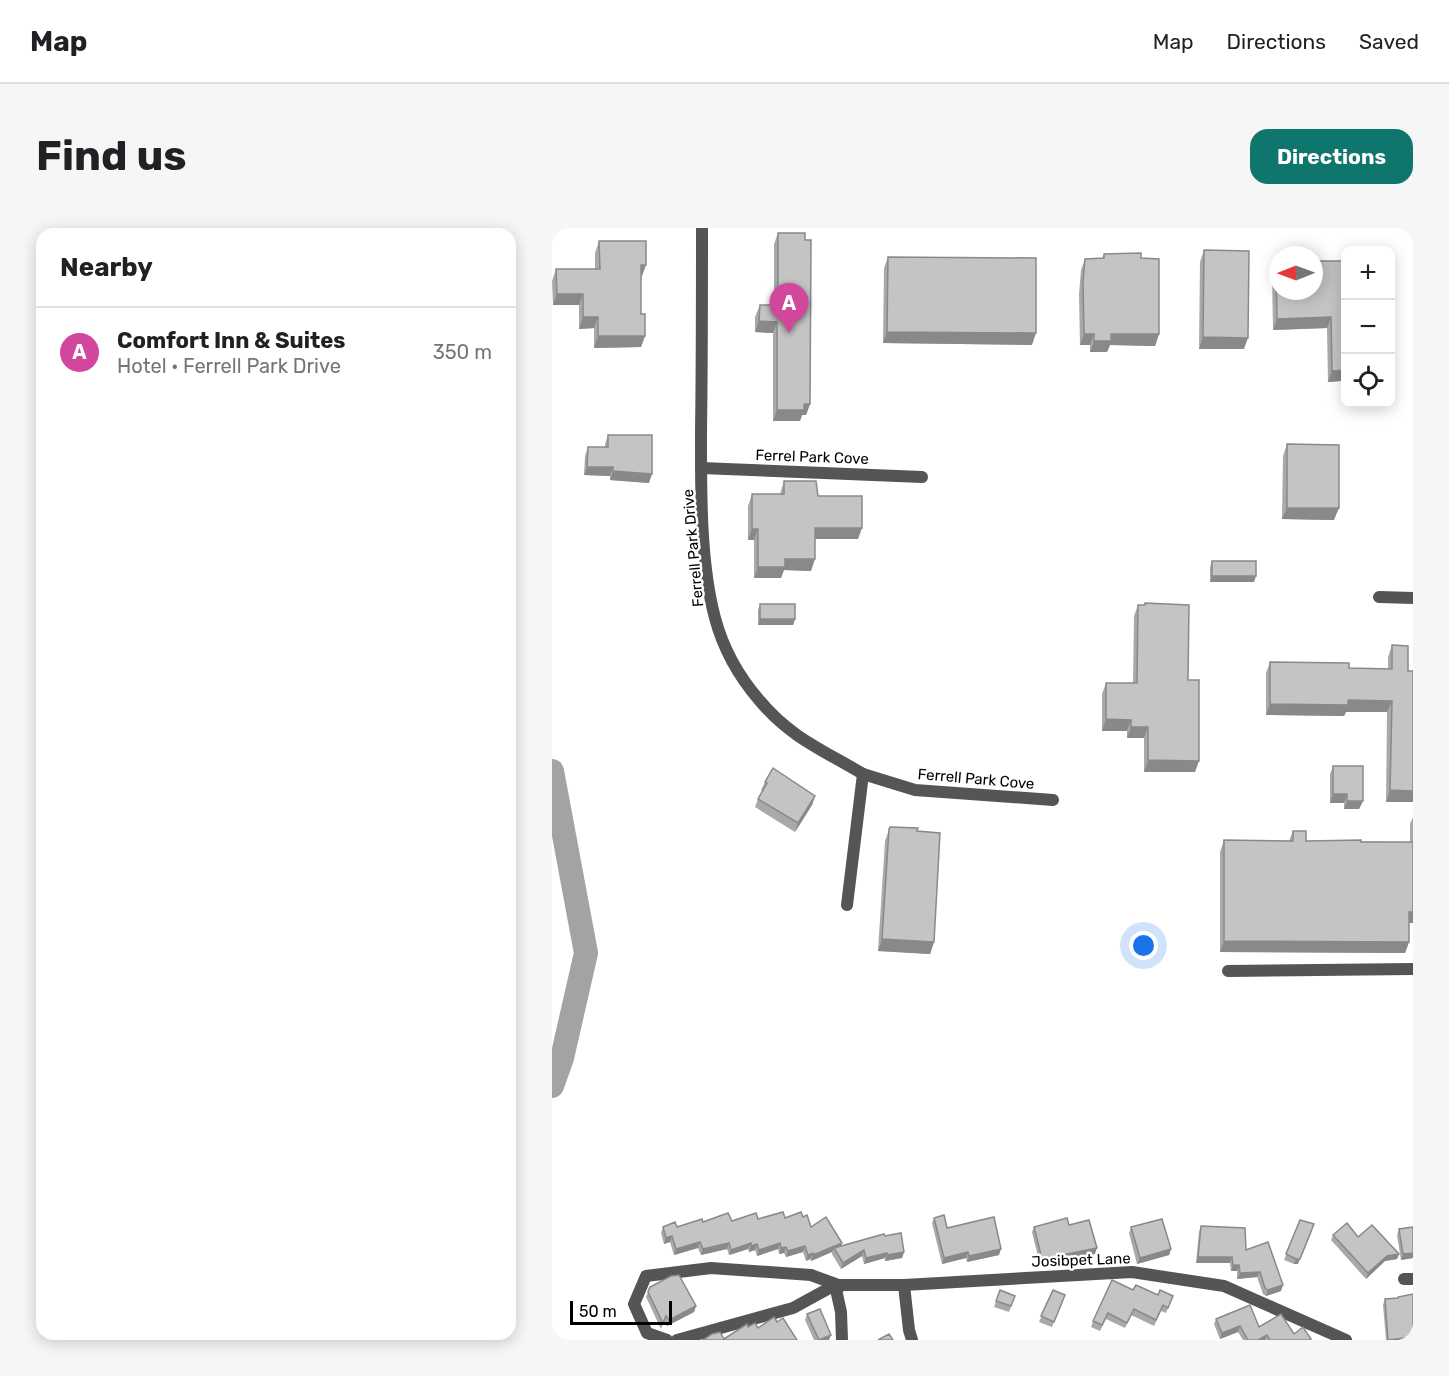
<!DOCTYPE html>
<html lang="en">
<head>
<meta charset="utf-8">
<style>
  :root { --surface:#fff; --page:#f6f6f6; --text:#202124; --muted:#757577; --line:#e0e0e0; --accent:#0f766e }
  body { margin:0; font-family:Rubik,sans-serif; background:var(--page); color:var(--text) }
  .controls { position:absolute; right:18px; top:18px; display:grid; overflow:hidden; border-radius:12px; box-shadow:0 3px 15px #0003 }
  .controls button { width:54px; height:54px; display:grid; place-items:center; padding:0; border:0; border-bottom:2px solid var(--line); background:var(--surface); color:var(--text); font:30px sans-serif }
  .compass { position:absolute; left:717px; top:18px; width:54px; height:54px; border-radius:50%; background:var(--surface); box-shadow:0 3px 15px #0003; rotate:269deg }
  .scale { position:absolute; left:18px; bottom:15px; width:102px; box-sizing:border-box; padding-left:6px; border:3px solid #000; border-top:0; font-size:16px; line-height:21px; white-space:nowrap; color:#000; -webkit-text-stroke:4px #fff; paint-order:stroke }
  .you { position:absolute; left:592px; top:718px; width:21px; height:21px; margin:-15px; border:4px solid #fff; border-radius:50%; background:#1a73e8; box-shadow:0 0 0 9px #1a73e833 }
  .badge { display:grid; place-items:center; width:39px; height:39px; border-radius:50%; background:var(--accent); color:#fff; font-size:20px; font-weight:700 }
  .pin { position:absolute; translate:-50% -50px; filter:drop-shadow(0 2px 3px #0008) }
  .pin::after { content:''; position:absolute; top:32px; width:21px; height:18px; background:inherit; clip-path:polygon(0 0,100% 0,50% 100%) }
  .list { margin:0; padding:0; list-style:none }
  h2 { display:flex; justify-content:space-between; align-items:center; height:78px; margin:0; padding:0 24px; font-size:26px }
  h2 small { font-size:20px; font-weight:400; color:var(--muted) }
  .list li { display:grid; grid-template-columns:39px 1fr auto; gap:18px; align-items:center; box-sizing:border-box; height:90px; padding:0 24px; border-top:2px solid var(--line) }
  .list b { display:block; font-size:22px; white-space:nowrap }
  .list p { margin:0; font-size:20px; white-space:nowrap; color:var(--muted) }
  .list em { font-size:20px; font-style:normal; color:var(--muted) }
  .icon { flex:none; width:33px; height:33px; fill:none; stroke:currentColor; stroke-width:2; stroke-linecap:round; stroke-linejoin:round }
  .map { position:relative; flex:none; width:861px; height:1112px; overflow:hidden; border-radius:18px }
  header { display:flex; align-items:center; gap:36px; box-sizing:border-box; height:84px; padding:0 30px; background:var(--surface); border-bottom:2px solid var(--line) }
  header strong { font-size:28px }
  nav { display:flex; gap:33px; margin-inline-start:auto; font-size:21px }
  .intro { display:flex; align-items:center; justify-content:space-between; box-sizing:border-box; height:144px; padding:0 36px }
  h1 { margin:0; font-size:42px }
  .button { padding:15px 27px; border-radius:18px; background:var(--accent); color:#fff; font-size:21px; font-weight:700 }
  main { display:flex; gap:36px; padding:0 36px }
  aside { flex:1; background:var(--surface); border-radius:18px; box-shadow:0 3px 15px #0003 }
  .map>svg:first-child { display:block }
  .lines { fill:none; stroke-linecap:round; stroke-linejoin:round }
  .river { stroke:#a3a3a3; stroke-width:24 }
  .street { stroke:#555; stroke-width:12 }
  .wall { fill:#a9a9a9 }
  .shaded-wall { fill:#898989 }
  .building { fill:#c4c4c4; stroke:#898989; stroke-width:1.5 }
  .labels { text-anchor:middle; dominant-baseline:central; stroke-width:5; stroke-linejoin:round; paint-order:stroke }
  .street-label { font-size:15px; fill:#000; stroke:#fff }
</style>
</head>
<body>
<header>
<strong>Map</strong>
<nav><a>Map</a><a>Directions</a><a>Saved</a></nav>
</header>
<div class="intro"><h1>Find us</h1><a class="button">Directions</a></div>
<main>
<aside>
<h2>Nearby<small></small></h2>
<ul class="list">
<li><span class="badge" style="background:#d1479c">A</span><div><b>Comfort Inn &amp; Suites</b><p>Hotel · Ferrell Park Drive</p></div><em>350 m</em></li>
</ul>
</aside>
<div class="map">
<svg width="861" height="1112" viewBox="0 0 861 1112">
  <rect width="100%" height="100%" fill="#fff"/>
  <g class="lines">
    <path class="river" d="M0,543L34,725L10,830L0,858"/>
    <g class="street">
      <path d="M150,0C150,68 150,136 149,204C149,262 148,334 163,390C171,420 187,449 208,473C239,510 271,522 311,546L295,677"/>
      <path d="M149,240L370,249"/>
      <path d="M827,369L861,370"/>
      <path d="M311,546L363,562L501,572"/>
      <path d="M676,743L861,741"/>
      <path d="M852,1051H861"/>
      <path d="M283,1057L289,1084L290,1112"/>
      <path d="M352,1057L357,1102L360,1112"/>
      <path d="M115,1112L95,1105L82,1076L94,1048L159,1040L259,1047L289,1058"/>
      <path d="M125,1112L241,1080L283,1057H352L580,1044L672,1058L794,1112"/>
    </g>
  </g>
  <g class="wall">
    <path d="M226,5L258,176L254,187H250L248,193H221V105L203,104V89L208,77H222V16Z"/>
    <path d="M47,13L90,48H89V86L93,108L89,119L42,120V100L27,101V77H1L0,53L4,41H43V25Z"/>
    <path d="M652,22L692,121H647L648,34Z"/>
    <path d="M552,26L589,30L607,106L603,118L558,117L555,124H538V117H528L527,66L529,42L533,31L550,30Z"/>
    <path d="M336,29L480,117L331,115L332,40Z"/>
    <path d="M794,33L792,147L789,153L776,154L775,100L721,102L720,45L724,34Z"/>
    <path d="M56,207L97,255L58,252V248L32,247L33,228L36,219H53V216Z"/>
    <path d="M735,216L782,292L730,291L731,228Z"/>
    <path d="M232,253L266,268L306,311H263L259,343L232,342L229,350H202V312H196V278L200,266H228Z"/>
    <path d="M660,333L702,354H658V339Z"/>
    <path d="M593,375L636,452L643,544H592V510H575V503H550V466L554,455H581L582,388L586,377H592Z"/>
    <path d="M208,376L243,391L241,397H206V382Z"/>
    <path d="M840,417L856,443L861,574H834L835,484H794L792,488L714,487V445L718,434L797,440L836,441V429Z"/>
    <path d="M781,538L811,573L807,581H792V575H778V546Z"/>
    <path d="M213,554L263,568L260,577L243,604L203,579L206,571L210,563L209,562Z"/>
    <path d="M861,589V695H857V714L853,725L668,724V624L672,612L737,613L741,603L754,613L858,614V596Z"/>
    <path d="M338,599L365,603L382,714L378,726L326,723L333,613Z"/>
    <path d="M251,989L259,999L289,1018L333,1008L352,1024L350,1030L333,1033V1030L312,1036L310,1028L289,1041L280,1026V1024L259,1033L258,1031L254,1033L251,1024L234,1029L232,1025L227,1026L226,1021L205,1028L203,1022L197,1024L196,1021L177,1027L175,1021L149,1027L146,1020L122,1027L118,1014L112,1016L109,1005L111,999H125L151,994L180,993Z"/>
    <path d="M382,990L395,1000L447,1027L415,1034L414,1030L390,1036L380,995Z"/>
    <path d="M748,992L746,1036H742L732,1032Z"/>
    <path d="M517,997L543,1026L488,1037L480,1004L482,999Z"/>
    <path d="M649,998L694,1022L729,1063L714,1068L711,1066L705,1049L685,1051V1043H679L678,1035H644L647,1004Z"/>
    <path d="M579,999L619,1021L617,1027L585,1036L577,1005Z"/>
    <path d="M847,1001L861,1030L849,1032L845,1007Z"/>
    <path d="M781,1007L806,1009L847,1026L845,1031L833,1033L814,1051L779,1012Z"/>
    <path d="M98,1059L144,1078L142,1084L115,1098L112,1094L109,1101L94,1069Z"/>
    <path d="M448,1062L463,1068L457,1084L442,1079Z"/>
    <path d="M501,1062L513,1067L500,1099L487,1094Z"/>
    <path d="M581,1062L606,1067L621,1068L614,1085L609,1083L602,1098L579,1087L573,1100L554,1091L548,1103L539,1099L541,1093Z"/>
    <path d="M846,1069L861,1112H834L831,1077L833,1071L846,1070Z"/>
    <path d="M255,1086L277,1112H262L253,1092Z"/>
    <path d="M664,1091L742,1106L759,1111V1112H691L686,1104L668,1111L662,1096Z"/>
  </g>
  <g class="shaded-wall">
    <path d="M89,37H94L90,48H84Z"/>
    <path d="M5,66H31L27,77H1Z"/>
    <path d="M31,89H46L42,100L27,101Z"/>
    <path d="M779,89L775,100L721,102L725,91Z"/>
    <path d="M207,93L225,94L221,105L203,104Z"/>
    <path d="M335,104L484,105L480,117L331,115Z"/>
    <path d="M532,106H542L538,117H528Z"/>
    <path d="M559,106H607L603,118L558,117L555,124H538L542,113Z"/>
    <path d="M46,108H93L89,119L42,120Z"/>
    <path d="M651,109L696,110L692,121H647Z"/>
    <path d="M794,136V147H792L789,153L776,154L780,143Z"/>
    <path d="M252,176H258L254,187H250L248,193H221L225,182Z"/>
    <path d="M35,239H61L58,248L32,247Z"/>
    <path d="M61,243L100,246L97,255L58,252Z"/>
    <path d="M735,280H787L782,292L730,291Z"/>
    <path d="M263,300H310L306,311H259Z"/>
    <path d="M200,301H206L202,312H196Z"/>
    <path d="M233,331H263L259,343L232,342L229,350H202L206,339Z"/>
    <path d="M660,348H704L702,354H658Z"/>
    <path d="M208,391H243L241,397H206Z"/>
    <path d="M796,472L840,473L835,484H794L792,488L714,487L718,476Z"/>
    <path d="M554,491L579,492L575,503H550Z"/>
    <path d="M579,499H596L592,510H575Z"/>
    <path d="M596,532L647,533L643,544H592Z"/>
    <path d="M838,562L861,563V574H834Z"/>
    <path d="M781,566H795L792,575H778Z"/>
    <path d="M263,568L260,577L243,604L246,595Z"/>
    <path d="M795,573H811L807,581H792Z"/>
    <path d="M857,684H861V695H853Z"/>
    <path d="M330,711L382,714L378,726L326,723Z"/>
    <path d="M672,713L857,714L853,725L668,724Z"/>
    <path d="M760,1002L746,1036H742L744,1031Z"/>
    <path d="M120,1008L118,1014L112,1016L114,1010Z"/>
    <path d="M148,1014L146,1020L122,1027L124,1021Z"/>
    <path d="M177,1015L175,1021L149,1027L151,1021Z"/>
    <path d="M199,1015L196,1021L177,1027L179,1022Z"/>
    <path d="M228,1015L226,1021L205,1028L207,1022Z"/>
    <path d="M290,1015L288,1021L282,1020L280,1024L259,1033L261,1027Z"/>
    <path d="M205,1016L203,1022L197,1024L199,1018Z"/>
    <path d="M253,1018L251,1024L234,1029L236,1023Z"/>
    <path d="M234,1019L232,1025L227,1026L229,1020Z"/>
    <path d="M545,1020L543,1026L488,1037L490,1031Z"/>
    <path d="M449,1021L447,1027L415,1034L417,1028Z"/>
    <path d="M619,1021L617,1027L585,1036L588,1030Z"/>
    <path d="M312,1022L310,1028L289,1041L291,1035Z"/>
    <path d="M352,1024L350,1030L333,1033L335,1027Z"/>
    <path d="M416,1024L414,1030L390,1036L392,1030Z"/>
    <path d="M261,1025L258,1031L254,1033L256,1027Z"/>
    <path d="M335,1025L333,1030L312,1036L314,1030Z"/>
    <path d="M861,1025V1030L849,1032L851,1026Z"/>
    <path d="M847,1026L845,1031L833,1033L814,1051L816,1045L835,1028Z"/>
    <path d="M646,1029H680L678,1035H644Z"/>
    <path d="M681,1037H687L685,1043H679Z"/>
    <path d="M708,1044L705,1049L685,1051L688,1045Z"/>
    <path d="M731,1057L729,1063L714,1068L716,1062Z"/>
    <path d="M144,1078L142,1084L115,1098L117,1092Z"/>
    <path d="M688,1098L686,1104L668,1111L670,1105Z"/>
    <path d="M279,1107L277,1112H268Z"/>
    <path d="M715,1107L713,1112H706Z"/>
    <path d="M861,1109V1112H836Z"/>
  </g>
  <g class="building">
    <path d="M226,5H253V12H259L258,176H252V182H225V94L207,93L208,77H226Z"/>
    <path d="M47,13H94V37H89V86H93V108H46V89H31V66H5L4,41H48Z"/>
    <path d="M652,22L697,23L696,110L651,109Z"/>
    <path d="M589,25V30L607,31V106H559V113H542V106H532L531,54L533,31L552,30V26Z"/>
    <path d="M336,29L484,30V105L335,104Z"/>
    <path d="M762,33H794V142L780,143L779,89L725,91L724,34H726V63H762Z"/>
    <path d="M56,207H100V246L61,243V239H35L36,219H56Z"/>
    <path d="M735,216L787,217V280H735Z"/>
    <path d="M232,253H264L266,268H310V300H263V331H233V339H206V301H200V266H232Z"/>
    <rect x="660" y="333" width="44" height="15"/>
    <path d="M593,375L637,377L636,452H647V533L596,532V499H579V492L554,491V455H585L586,377H593Z"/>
    <rect x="208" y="376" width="35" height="15"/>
    <path d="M840,417L856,418V443H861V563L838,562L840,473L796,472V477L718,476V434L797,435V440L840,441Z"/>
    <path d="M781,538H811V573H795V566H781Z"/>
    <path d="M221,540L263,568L246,595L206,571L215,555L213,554Z"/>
    <path d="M338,599L366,600L365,603L388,605L382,714L330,711L337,601Z"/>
    <path d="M741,603H754V613L809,612V614H861V684H857V714L672,713V612L741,613Z"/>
    <path d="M231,984L233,990L249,984L251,989L255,987L259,999L274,989L290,1015L261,1027V1025L256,1027L253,1018L236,1023L234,1019L229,1020L228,1015L207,1022L205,1016L199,1018V1015L179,1022L177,1015L151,1021L148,1014L124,1021L120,1008L114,1010L111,999L123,994L125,999L150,991L151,994L176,985L180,993L204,985L206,991Z"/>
    <path d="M392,987L395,1000L442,989L449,1021L417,1028L416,1024L392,1030L382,990Z"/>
    <path d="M515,990L517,997L537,992L545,1020L490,1031L482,999Z"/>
    <path d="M610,991L619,1021L588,1030L579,999Z"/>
    <path d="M748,992L762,996L748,1031H744L734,1026Z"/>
    <path d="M795,995L806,1009L820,997L847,1026L835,1028L816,1045L781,1007Z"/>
    <path d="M649,998L693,1000L694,1022L716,1014L731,1057L716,1062L713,1060L708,1044L688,1045L687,1037H681L680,1029H646Z"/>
    <path d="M861,999V1025L851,1026L847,1001Z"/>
    <path d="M349,1005L352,1024L335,1027V1025L314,1030L312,1022L291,1035L282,1020L332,1006L333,1008Z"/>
    <path d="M127,1047L144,1078L117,1092L114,1088L111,1095L96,1064L98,1059L119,1048Z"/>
    <path d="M560,1052L581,1062L584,1057L606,1067L608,1062L621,1068L616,1080L611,1077L604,1092L582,1081L575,1095L556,1085L550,1097L541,1093Z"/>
    <path d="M448,1062L463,1068L459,1078L444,1073Z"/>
    <path d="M501,1062L513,1067L502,1094L489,1088Z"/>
    <path d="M861,1066V1109L836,1112L833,1071L846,1070V1069Z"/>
    <path d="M698,1077L707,1099L729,1086L742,1106L751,1099L759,1111L757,1112H718L715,1107L706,1112H696L688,1098L670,1105L664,1091Z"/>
    <path d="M268,1081L279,1107L267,1112L255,1086Z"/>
    <path d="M222,1089L225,1094L231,1090L245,1112H151L160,1106L168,1104L172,1111L195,1096L196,1099L203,1095L206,1100Z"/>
    <path d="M337,1106L341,1112H326Z"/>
  </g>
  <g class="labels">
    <g class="street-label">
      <text transform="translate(260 229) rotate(2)">Ferrel Park Cove</text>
      <text transform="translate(141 320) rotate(-95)">Ferrell Park Drive</text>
      <text transform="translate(424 551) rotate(5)">Ferrell Park Cove</text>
      <text transform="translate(529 1032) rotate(-2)">Josibpet Lane</text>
    </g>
  </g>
</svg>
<div class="controls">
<button>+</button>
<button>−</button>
<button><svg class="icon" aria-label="locate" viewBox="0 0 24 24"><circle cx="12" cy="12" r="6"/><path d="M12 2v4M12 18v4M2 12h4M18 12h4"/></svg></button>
</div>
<svg class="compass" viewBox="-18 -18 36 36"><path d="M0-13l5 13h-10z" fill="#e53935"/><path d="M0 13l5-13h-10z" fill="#757577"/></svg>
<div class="scale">50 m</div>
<div class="you"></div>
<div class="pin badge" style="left:237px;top:105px;background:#d1479c">A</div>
</div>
</main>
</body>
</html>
